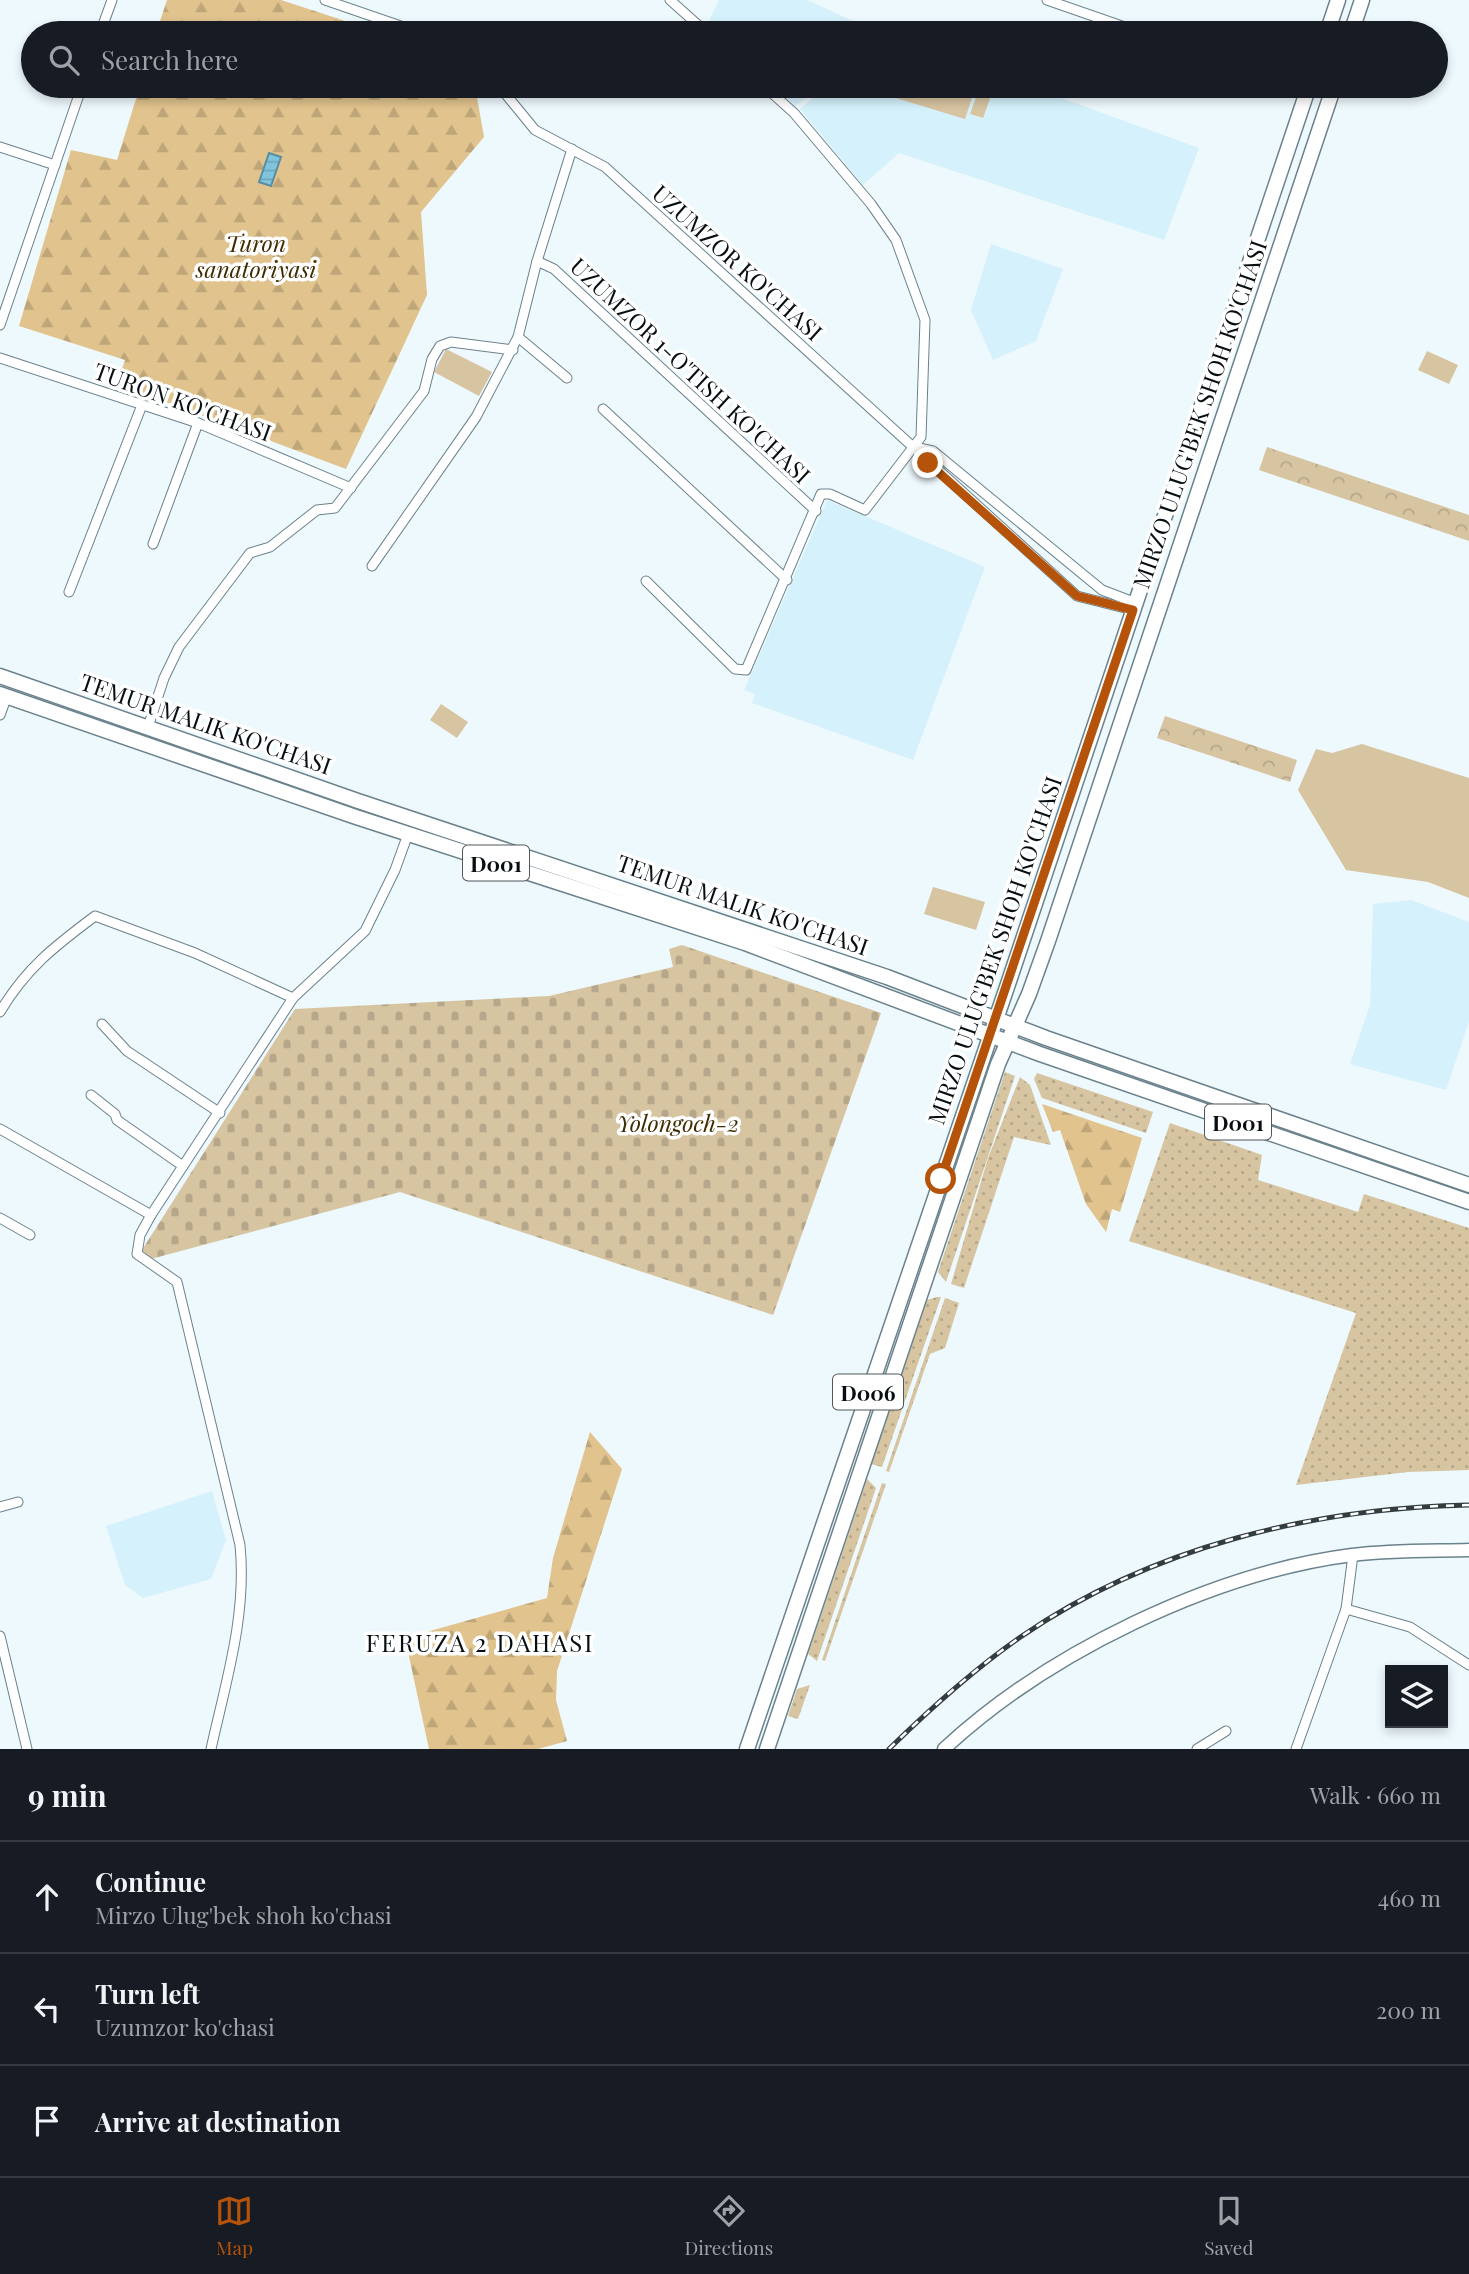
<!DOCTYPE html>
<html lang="en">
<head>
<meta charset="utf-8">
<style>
  :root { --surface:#171b24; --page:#20242c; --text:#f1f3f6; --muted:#9ea1a6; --line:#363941; --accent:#b45309 }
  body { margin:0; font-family:"Playfair Display",serif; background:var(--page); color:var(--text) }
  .controls { position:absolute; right:21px; bottom:21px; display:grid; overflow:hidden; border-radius:0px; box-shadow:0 4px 10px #0003 }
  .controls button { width:63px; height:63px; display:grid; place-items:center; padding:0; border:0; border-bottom:2px solid var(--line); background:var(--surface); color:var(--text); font:35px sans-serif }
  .stop { position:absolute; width:21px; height:21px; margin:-16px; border:5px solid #b45309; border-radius:50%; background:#fff }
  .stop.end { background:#b45309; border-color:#fff; box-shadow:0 2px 7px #0008 }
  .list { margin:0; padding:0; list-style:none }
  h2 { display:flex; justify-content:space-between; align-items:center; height:91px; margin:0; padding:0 28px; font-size:30px }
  h2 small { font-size:23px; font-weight:400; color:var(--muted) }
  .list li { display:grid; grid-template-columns:46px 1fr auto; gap:21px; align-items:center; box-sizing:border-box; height:112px; padding:0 28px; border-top:2px solid var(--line) }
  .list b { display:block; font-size:26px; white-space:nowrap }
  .list p { margin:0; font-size:23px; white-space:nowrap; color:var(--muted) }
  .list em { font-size:23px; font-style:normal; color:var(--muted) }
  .icon { flex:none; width:38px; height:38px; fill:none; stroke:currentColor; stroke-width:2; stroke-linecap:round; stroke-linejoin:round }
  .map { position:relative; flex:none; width:1469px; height:1749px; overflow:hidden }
  .search { position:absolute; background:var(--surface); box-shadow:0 4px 10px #0003; left:21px; right:21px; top:21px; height:77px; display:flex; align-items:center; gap:18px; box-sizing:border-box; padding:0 24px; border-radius:38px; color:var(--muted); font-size:26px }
  .sheet { height:427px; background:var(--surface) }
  nav { display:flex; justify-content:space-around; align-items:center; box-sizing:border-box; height:98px; border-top:2px solid var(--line); background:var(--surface); font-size:19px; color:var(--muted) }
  nav a { display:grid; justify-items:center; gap:4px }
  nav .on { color:var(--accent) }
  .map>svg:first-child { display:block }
  .built { fill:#d5f1fc }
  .grass { fill:url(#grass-dots) }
  .forest { fill:url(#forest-firs) }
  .cemetery { fill:url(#cemetery-stones) }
  .park { fill:url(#park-crowns) }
  .pitch { fill:#d7c4a1 }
  .water { fill:url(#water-rules); stroke:#5b8da0; stroke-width:2 }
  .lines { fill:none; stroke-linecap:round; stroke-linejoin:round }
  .minor-casing { stroke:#6a828c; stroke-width:11 }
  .secondary-casing { stroke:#6a828c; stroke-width:15 }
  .primary-casing { stroke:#6a828c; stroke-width:17 }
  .trunk-casing { stroke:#6a828c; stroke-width:17 }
  .minor { stroke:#fff; stroke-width:9 }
  .secondary { stroke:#fff; stroke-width:12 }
  .primary { stroke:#fff; stroke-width:14 }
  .trunk { stroke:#fff; stroke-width:14 }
  .rail-casing { stroke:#333c3f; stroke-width:5 }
  .rail { stroke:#fff; stroke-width:2.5; stroke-dasharray:8; stroke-linecap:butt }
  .route { stroke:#b45309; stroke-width:9 }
  .labels { text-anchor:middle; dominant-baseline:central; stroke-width:7; stroke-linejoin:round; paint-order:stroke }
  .shield { fill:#fff; stroke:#515658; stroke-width:2 }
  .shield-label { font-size:21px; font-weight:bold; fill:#060e11 }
  .park-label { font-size:23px; font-style:italic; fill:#3e2b00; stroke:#fff }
  .street-label { font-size:23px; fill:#060e11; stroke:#fff }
  .neighbourhood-label { font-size:24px; letter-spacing:2px; fill:#060e11; stroke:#fff }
</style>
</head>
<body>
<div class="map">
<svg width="1469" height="1749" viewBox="0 0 1469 1749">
  <defs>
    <pattern id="grass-dots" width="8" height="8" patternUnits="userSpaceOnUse" patternTransform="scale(1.75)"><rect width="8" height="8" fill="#d7c4a1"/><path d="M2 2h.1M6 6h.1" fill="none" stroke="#b7a78a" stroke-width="1.8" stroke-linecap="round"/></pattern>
    <pattern id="forest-firs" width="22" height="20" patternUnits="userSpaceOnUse" patternTransform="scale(1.75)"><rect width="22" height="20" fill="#e0c38d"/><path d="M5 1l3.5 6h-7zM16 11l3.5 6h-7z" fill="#bfa679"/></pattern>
    <pattern id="cemetery-stones" width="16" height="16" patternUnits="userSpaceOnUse" patternTransform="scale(1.75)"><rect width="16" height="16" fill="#d7c4a1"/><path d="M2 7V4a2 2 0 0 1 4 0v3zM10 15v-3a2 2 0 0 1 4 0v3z" fill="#b7a78a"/></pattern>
    <pattern id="park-crowns" width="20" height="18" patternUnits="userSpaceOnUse" patternTransform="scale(1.75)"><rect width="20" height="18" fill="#d7c4a1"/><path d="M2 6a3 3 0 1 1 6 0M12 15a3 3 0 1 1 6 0" fill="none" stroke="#b7a78a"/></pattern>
    <pattern id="water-rules" width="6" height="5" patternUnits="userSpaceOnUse" patternTransform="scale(1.75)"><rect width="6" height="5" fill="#80c4de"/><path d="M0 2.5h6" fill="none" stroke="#6da7bd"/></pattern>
  </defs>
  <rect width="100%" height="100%" fill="#eef9fd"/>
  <g class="built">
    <path d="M719,0H807L875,31L718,33L707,25Z"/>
    <path d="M776,86H823L795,106Z"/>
    <path d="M827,86H1028L1199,148L1164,240L899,153L863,185L800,109Z"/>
    <path d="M991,244L1063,269L1036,341L993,360L971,310Z"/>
    <path d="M827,500L985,567L913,760L752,703L755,694L744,690Z"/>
    <path d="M1411,900L1469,922V1022L1446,1090L1350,1064L1370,1005L1373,904Z"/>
    <path d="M212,1491L226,1540L211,1579L143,1598L125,1585L106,1526Z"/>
  </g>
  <g class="grass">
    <path d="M1005,1072L1015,1076L946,1282L938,1272Z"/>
    <path d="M1037,1073L1153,1112L1146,1133L1042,1098L1034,1079Z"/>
    <path d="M1020,1077L1030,1085L1051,1145L1014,1137L964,1288L951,1284L988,1158Z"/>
    <path d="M1170,1123L1262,1155L1258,1180L1358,1212L1364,1194L1469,1228V1470L1408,1472L1296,1485L1356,1313L1129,1241Z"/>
    <path d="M937,1297H941L882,1467L871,1464L927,1300Z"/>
    <path d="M945,1298L959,1303L945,1348L930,1354L889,1472L886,1471Z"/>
    <path d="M867,1479L876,1488L817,1661L808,1654Z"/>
    <path d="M882,1483L886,1484L825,1661L822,1660Z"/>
    <path d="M810,1685L798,1719L788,1716L797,1689Z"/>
  </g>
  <g class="forest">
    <path d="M167,0H281L382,33H156Z"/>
    <path d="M140,86H475L484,137L421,212L427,295L346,469L117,384L125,360L19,326L71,150L117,160Z"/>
    <path d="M1042,1104L1142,1138L1120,1212L1112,1209L1106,1232L1086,1204L1060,1130L1053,1132Z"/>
    <path d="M590,1432L622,1469L557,1671L556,1700L567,1741L538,1749H429L405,1638L547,1598L553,1558Z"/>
  </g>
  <path class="cemetery" d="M682,945L881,1013L773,1315L400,1192L151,1259L142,1250L295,1009L549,996L673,967L669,949Z"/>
  <g class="park">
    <path d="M1267,447L1469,515V541L1259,470Z"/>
    <path d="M1165,716L1297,760L1290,782L1157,738Z"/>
  </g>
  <g class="pitch">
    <path d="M892,86H976L965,119L889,96Z"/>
    <path d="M980,86L994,87L983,118L970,114Z"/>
    <path d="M446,349L492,372L479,396L434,372Z"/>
    <path d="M1427,351L1458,365L1449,384L1418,370Z"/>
    <path d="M441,704L468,722L457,738L430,720Z"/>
    <path d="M1362,744L1469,778V898L1428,882L1346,870L1298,790L1316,749L1332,753Z"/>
    <path d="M933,887L985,902L976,930L924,914Z"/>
  </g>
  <path class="water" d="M269,153L281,157L271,186L259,182Z"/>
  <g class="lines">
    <g class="minor-casing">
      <g id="minor">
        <path d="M325,0L421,33"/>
        <path d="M670,0L707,33"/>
        <path d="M1047,0L1142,33"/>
        <path d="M100,33L112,0"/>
        <path d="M499,86L535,130L605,167L1077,596L1133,610"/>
        <path d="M1292,86L1307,91"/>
        <path d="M0,147L55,165"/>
        <path d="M537,261L554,269L816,511"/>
        <path d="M0,325L82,86"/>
        <path d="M0,358L198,423L351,488"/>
        <path d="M567,378L518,337L537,261L572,149"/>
        <path d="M603,409L787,580"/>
        <path d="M914,447L933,451L1102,590L1136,603"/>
        <path d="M153,544L198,423"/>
        <path d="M372,566L476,417L518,337"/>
        <path d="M646,581L735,669L746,670L821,494H830L865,510L921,437L925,320L896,240L871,204L794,113L764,86"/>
        <path d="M69,592L142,405"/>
        <path d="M0,715L7,696"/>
        <path d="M148,727L164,678L179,647L250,553L270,547L317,510L335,508L424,391L432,359L440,346L451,342L513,350"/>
        <path d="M0,1012C26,968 55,946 95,916L195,953L293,998"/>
        <path d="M102,1024L127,1051L220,1113"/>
        <path d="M91,1095L115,1114L117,1120L183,1166"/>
        <path d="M0,1129L151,1215"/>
        <path d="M0,1218L30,1235"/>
        <path d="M0,1507L18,1502"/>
        <path d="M1353,1555L1346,1609L1410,1627L1469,1665"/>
        <path d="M0,1636L27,1749"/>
        <path d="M211,1749C226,1681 247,1615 240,1545L177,1282L137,1254L140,1235L151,1215L293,998L365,931L395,870L408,834"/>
        <path d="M1197,1749L1226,1731"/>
        <path d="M1296,1749L1346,1609"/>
      </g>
    </g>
    <g class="secondary-casing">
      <path id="secondary" d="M944,1749C1047,1653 1212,1573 1352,1555C1391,1550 1430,1551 1469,1550"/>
    </g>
    <g class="primary-casing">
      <g id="primary">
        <path d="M1327,33L1338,0"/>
        <path d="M1351,33L1362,0"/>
        <path d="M747,1749L1007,987L1309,86"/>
        <path d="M767,1749L998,1064L1029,994L1048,941L1334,86"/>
      </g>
    </g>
    <g class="trunk-casing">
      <g id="trunk">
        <path d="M0,676L358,801L887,977L1046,1038L1469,1185"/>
        <path d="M0,694L356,817L745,943L1040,1054L1469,1202"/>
      </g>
    </g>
    <use href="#minor" class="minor"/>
    <use href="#secondary" class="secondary"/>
    <use href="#primary" class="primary"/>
    <use href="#trunk" class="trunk"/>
    <g class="rail-casing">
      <path id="rail" d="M889,1749C930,1709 974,1669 1022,1636C1152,1547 1313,1508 1469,1505"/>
    </g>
    <use href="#rail" class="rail"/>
  </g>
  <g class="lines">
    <path class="route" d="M928,463L1077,596L1133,610L941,1179"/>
  </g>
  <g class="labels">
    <g class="shield">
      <rect x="463" y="845.5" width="66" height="35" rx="5"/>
      <rect x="1205" y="1104.5" width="66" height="35" rx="5"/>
      <rect x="833" y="1374.5" width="70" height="35" rx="5"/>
    </g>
    <g class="shield-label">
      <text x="496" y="863">D001</text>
      <text x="1238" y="1122">D001</text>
      <text x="868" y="1392">D006</text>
    </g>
    <g class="park-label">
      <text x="256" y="242">Turon<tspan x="256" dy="26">sanatoriyasi</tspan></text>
      <text x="678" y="1122">Yolongoch-2</text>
    </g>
    <g class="street-label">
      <text transform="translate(738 262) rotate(42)">UZUMZOR KO'CHASI</text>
      <text transform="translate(691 370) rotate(43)">UZUMZOR 1-O'TISH KO'CHASI</text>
      <text transform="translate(183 401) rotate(20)">TURON KO'CHASI</text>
      <text transform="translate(1199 414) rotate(-71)">MIRZO ULUG'BEK SHOH KO'CHASI</text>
      <text transform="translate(206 723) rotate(19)">TEMUR MALIK KO'CHASI</text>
      <text transform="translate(743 904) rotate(19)">TEMUR MALIK KO'CHASI</text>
      <text transform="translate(994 950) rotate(-71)">MIRZO ULUG'BEK SHOH KO'CHASI</text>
    </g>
    <g class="neighbourhood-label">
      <text x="480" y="1642">FERUZA 2 DAHASI</text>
    </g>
  </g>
</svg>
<div class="controls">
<button><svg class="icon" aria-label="layers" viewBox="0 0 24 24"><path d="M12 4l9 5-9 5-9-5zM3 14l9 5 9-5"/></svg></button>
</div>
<div class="stop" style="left:941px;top:1179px"></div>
<div class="stop end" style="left:928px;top:463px"></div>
<div class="search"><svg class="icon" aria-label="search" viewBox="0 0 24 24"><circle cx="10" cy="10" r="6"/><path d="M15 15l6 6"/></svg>Search here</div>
</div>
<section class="sheet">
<h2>9 min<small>Walk · 660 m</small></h2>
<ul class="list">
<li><svg class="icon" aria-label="ahead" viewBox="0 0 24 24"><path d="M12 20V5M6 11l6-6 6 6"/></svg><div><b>Continue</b><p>Mirzo Ulug'bek shoh ko'chasi</p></div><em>460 m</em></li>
<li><svg class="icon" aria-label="left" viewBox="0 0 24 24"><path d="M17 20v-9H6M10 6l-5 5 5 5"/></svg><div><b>Turn left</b><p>Uzumzor ko'chasi</p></div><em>200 m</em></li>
<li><svg class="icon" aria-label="arrive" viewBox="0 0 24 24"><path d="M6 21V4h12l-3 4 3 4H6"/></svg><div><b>Arrive at destination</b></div></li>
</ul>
</section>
<nav>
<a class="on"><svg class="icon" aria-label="map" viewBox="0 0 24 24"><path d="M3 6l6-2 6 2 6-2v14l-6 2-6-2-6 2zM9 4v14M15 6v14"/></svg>Map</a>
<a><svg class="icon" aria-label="directions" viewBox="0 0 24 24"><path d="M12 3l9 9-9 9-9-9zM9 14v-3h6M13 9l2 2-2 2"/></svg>Directions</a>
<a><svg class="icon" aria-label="saved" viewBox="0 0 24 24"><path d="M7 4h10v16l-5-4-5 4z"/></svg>Saved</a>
</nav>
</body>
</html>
